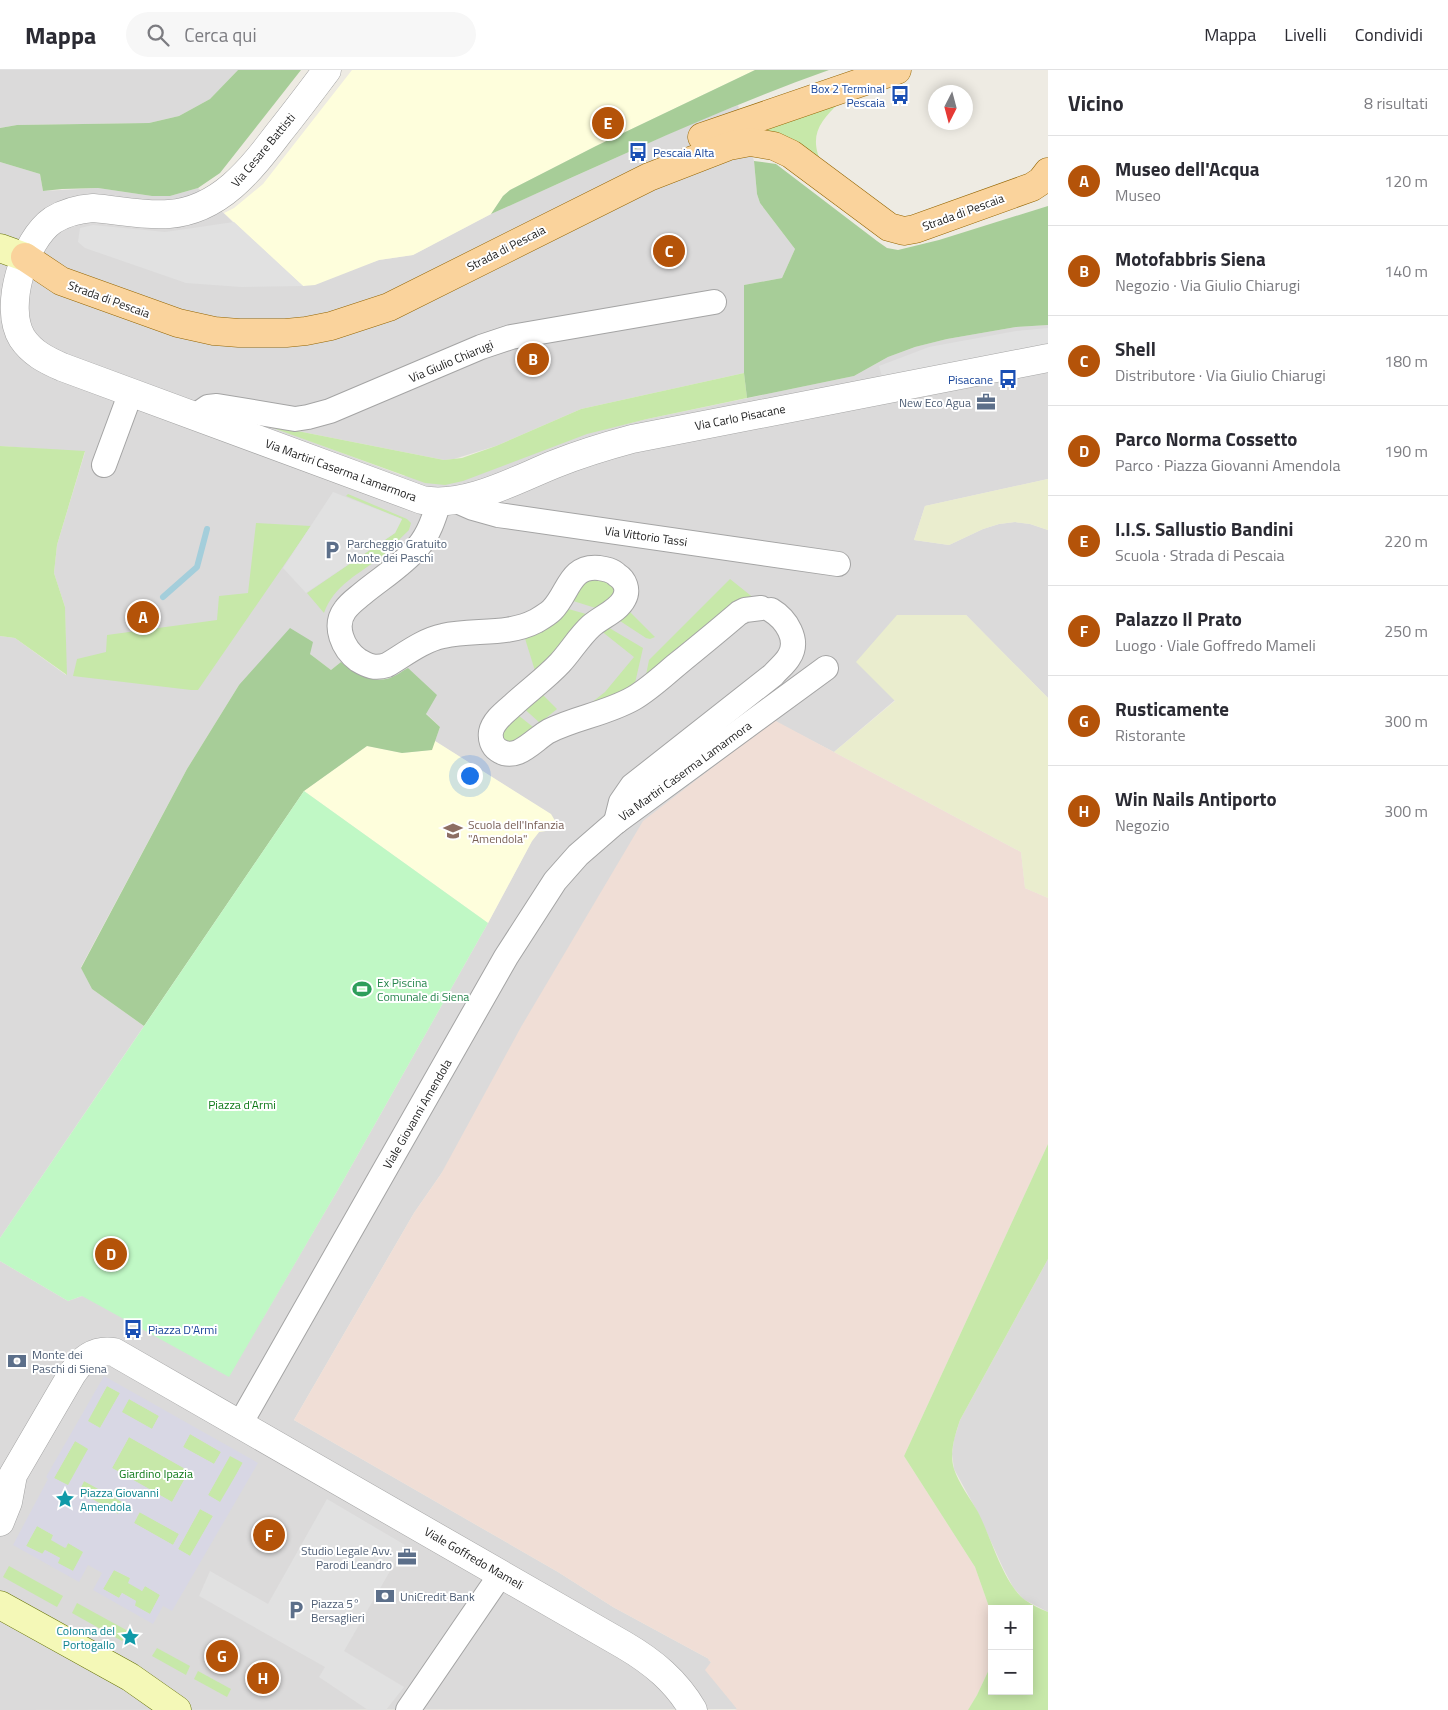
<!DOCTYPE html>
<html lang="it">
<head>
<meta charset="utf-8">
<style>
  :root { --surface:#fff; --page:#f7f7f7; --text:#2b2b33; --muted:#7c7c81; --line:#e1e1e2; --accent:#b45309 }
  body { margin:0; font-family:"Titillium Web",sans-serif; background:var(--page); color:var(--text) }
  .controls { position:absolute; right:15px; bottom:15px; display:grid; overflow:hidden; border-radius:0px; box-shadow:0 2px 12px #0003 }
  .controls button { width:45px; height:45px; display:grid; place-items:center; padding:0; border:0; border-bottom:1px solid var(--line); background:var(--surface); color:var(--text); font:25px sans-serif }
  .compass { position:absolute; left:928px; top:15px; width:45px; height:45px; border-radius:50%; background:var(--surface); box-shadow:0 2px 12px #0003; rotate:186deg }
  .you { position:absolute; left:469px; top:705px; width:18px; height:18px; margin:-12px; border:4px solid #fff; border-radius:50%; background:#1a73e8; box-shadow:0 0 0 8px #1a73e833 }
  .badge { display:grid; place-items:center; width:32px; height:32px; border-radius:50%; background:var(--accent); color:#fff; font-size:16px; font-weight:700 }
  .pin { position:absolute; translate:-50% -50%; border:2px solid #fff; box-shadow:0 1px 5px #0006 }
  .list { margin:0; padding:0; list-style:none }
  h2 { display:flex; justify-content:space-between; align-items:center; height:65px; margin:0; padding:0 20px; font-size:21px }
  h2 small { font-size:16px; font-weight:400; color:var(--muted) }
  .list li { display:grid; grid-template-columns:32px 1fr auto; gap:15px; align-items:center; box-sizing:border-box; height:90px; padding:0 20px; border-top:1px solid var(--line) }
  .list b { display:block; font-size:19px; white-space:nowrap }
  .list p { margin:0; font-size:16px; white-space:nowrap; color:var(--muted) }
  .list em { font-size:16px; font-style:normal; color:var(--muted) }
  .icon { flex:none; width:28px; height:28px; fill:none; stroke:currentColor; stroke-width:2; stroke-linecap:round; stroke-linejoin:round }
  .map { position:relative; flex:none; width:1048px; height:1640px; overflow:hidden }
  header { display:flex; align-items:center; gap:30px; box-sizing:border-box; height:70px; padding:0 25px; background:var(--surface); border-bottom:1px solid var(--line) }
  header strong { font-size:24px }
  nav { display:flex; gap:28px; margin-inline-start:auto; font-size:18px }
  .search { width:350px; height:45px; background:var(--page); display:flex; align-items:center; gap:12px; box-sizing:border-box; padding:0 18px; border-radius:28px; color:var(--muted); font-size:19px }
  main { display:flex }
  aside { flex:1; background:var(--surface) }
  .map>svg:first-child { display:block }
  .residential { fill:#dbdada }
  .education { fill:#fefedc }
  .military { fill:#f0ded6 }
  .farmland { fill:#eaedce }
  .grass { fill:#c7e8a9 }
  .forest { fill:#a7cd98 }
  .park { fill:#c0f8c5 }
  .parking { fill:#e1e1e1 }
  .plaza { fill:#d8d7e4; fill-rule:evenodd }
  .lines { fill:none; stroke-linecap:round; stroke-linejoin:round }
  .stream { stroke:#a4cedb; stroke-width:6 }
  .minor-casing { stroke:#a4a4a4; stroke-width:26 }
  .tertiary-casing { stroke:#a4a4a4; stroke-width:29 }
  .secondary-casing { stroke:#657206; stroke-width:29 }
  .primary-casing { stroke:#946502; stroke-width:29 }
  .minor { stroke:#fff; stroke-width:24 }
  .tertiary { stroke:#fff; stroke-width:28 }
  .secondary { stroke:#f4f8b7; stroke-width:28 }
  .primary { stroke:#fad39c; stroke-width:28 }
  .labels { text-anchor:middle; dominant-baseline:central; stroke-width:4; stroke-linejoin:round; paint-order:stroke }
  .transit-label { font-size:12px; fill:#164399; stroke:#fff; text-anchor:end }
  .street-label { font-size:12px; fill:#1d1d1d; stroke:#fff }
  .service-label { font-size:12px; fill:#4e5e75; stroke:#fff; text-anchor:start }
  .education-label { font-size:12px; fill:#785e54; stroke:#fff; text-anchor:start }
  .leisure-label { font-size:12px; fill:#27864d; stroke:#fff; text-anchor:start }
  .park-label { font-size:12px; fill:#0d7917; stroke:#fff }
  .culture-label { font-size:12px; fill:#0d838f; stroke:#fff; text-anchor:start }
</style>
</head>
<body>
<header>
<strong>Mappa</strong>
<div class="search"><svg class="icon" aria-label="search" viewBox="0 0 24 24"><circle cx="10" cy="10" r="6"/><path d="M15 15l6 6"/></svg>Cerca qui</div>
<nav><a>Mappa</a><a>Livelli</a><a>Condividi</a></nav>
</header>
<main>
<div class="map">
<svg width="1048" height="1640" viewBox="0 0 1048 1640">
  <rect width="100%" height="100%" fill="#eeebe3"/>
  <g class="residential">
    <path d="M0,0H238L210,29L179,46L149,53L17,55L0,58Z"/>
    <path d="M738,35L754,91L757,124L760,133L795,179L782,208L744,215V303L581,339L496,376L454,389L444,390L267,355L404,406L647,349L854,306L888,287L915,277L947,269L1016,257L1048,255V409L925,436L914,470L949,475L983,459L999,454L1015,452L1030,454L1048,460V628L966,545L895,630L834,682L774,651L441,1104L414,1143L294,1350L558,1502L613,1537L709,1589L737,1639L0,1640V1191L68,1231L82,1226L263,1248L343,1111L488,853L532,771L539,762L551,760L550,744L435,671L440,657L390,608L381,610L368,608L354,602L341,592L331,600L310,584L239,615L187,699L81,897L92,919L144,956L0,1168V566L15,568L66,605L65,537L54,503L57,475L85,382L0,376V92L40,104L43,121L98,118L152,126H170L198,118L245,164L303,216L379,190L413,185L491,144L693,53Z"/>
    <path d="M1048,1189V1542L1023,1529L1013,1517L1003,1498L978,1443L954,1399L952,1384L954,1369L960,1350Z"/>
  </g>
  <g class="education">
    <path d="M352,0H755L596,76L510,120L503,126L491,144L413,185L379,190L315,215L303,216L224,143L234,138L263,114Z"/>
    <path d="M435,671L551,744L560,759L539,762L532,771L488,853L304,721L367,676L402,683L431,680Z"/>
  </g>
  <path class="military" d="M774,650L1021,782L1025,818L1048,828V1074L904,1386L975,1497L988,1534L992,1558V1593L977,1625L968,1640H735L737,1639L705,1600L711,1592L708,1590L709,1589L613,1537L558,1502L294,1350L414,1143L441,1104L521,957L643,751Z"/>
  <g class="farmland">
    <path d="M1048,409V460L1030,454L1015,452L999,454L983,459L949,475L914,470L925,436Z"/>
    <path d="M897,545H966L1048,628V828L1025,818L1021,782L834,682L895,631L856,592Z"/>
  </g>
  <g class="grass">
    <path d="M840,32C820,51 808,66 822,94L745,64Z"/>
    <path d="M744,303L747,328L647,349L587,364L463,411L445,415L425,413L262,354L444,390L462,388L496,376L581,339Z"/>
    <path d="M0,376L85,381L57,475L54,503L65,537L67,605L15,568L0,566Z"/>
    <path d="M348,424L407,449L411,453L409,460C399,469 391,479 381,487C359,504 334,515 324,543L307,523L395,463L402,449L346,426Z"/>
    <path d="M256,453L311,456L198,620H191L73,606L77,589L106,582L107,565L217,550L219,526L248,523Z"/>
    <path d="M595,504L620,521L602,540L570,530L589,507Z"/>
    <path d="M730,509L755,529L644,615L649,590Z"/>
    <path d="M565,538L593,546L536,604L523,562Z"/>
    <path d="M628,540L655,567L650,569L646,568L617,549Z"/>
    <path d="M606,556L643,578L633,622L577,644L605,622L634,587L600,560Z"/>
    <path d="M538,620L557,639L540,653L520,635Z"/>
    <path d="M513,641L538,661L523,673L501,674L498,655Z"/>
    <path d="M1048,1074V1189L960,1350C955,1365 949,1383 954,1399C959,1414 970,1428 978,1442C991,1467 1003,1513 1025,1530C1032,1535 1040,1539 1048,1542V1640H968L977,1625L992,1593V1621H1029V1539H992V1558L988,1534L975,1497L904,1386Z"/>
    <path d="M107,1316L120,1323L100,1358L87,1351Z"/>
    <path d="M129,1329L159,1346L152,1359L121,1342Z"/>
    <path d="M190,1364L221,1382L214,1394L183,1377Z"/>
    <path d="M129,1367L189,1401L172,1432L112,1398Z"/>
    <path d="M75,1371L89,1378L68,1416L54,1408Z"/>
    <path d="M230,1385L243,1392L221,1433L208,1425Z"/>
    <path d="M84,1411L124,1433L118,1444L79,1421Z"/>
    <path d="M200,1439L213,1446L190,1486L178,1479Z"/>
    <path d="M140,1442L179,1464L173,1475L134,1453Z"/>
    <path d="M37,1456L53,1465L66,1478L68,1473L84,1482L73,1501L57,1493L60,1488L45,1480L43,1484L26,1476Z"/>
    <path d="M9,1496L63,1526L57,1537L3,1507Z"/>
    <path d="M114,1500L130,1508L142,1521L145,1516L160,1525L150,1544L134,1535L136,1531L122,1523L119,1528L103,1519Z"/>
    <path d="M77,1533L128,1561L122,1571L72,1543Z"/>
    <path d="M157,1578L190,1596L186,1605L152,1586Z"/>
    <path d="M198,1601L231,1619L227,1627L194,1609Z"/>
  </g>
  <g class="forest">
    <path d="M238,0H301L220,103L198,118L170,126H152L98,118L62,119L43,121L40,104L0,92V58L17,55L149,53L179,46L210,29Z"/>
    <path d="M755,0H829C714,41 603,94 491,144L503,126L510,120L596,76Z"/>
    <path d="M754,91L776,94L877,171L887,178L898,180L939,170L1048,136V255L1016,257L947,269L915,277L888,287L854,306L747,328L744,303V215L782,208L795,179L760,133L757,124Z"/>
    <path d="M290,558L313,572L310,584L331,600L341,592C354,603 372,614 390,608C396,606 402,601 408,598L437,625L426,644L440,657L432,680L402,683L367,676L304,721L144,956L92,919L81,898L187,699L239,615Z"/>
  </g>
  <path class="park" d="M304,721L488,853L343,1111L229,1307L82,1226L68,1231L0,1191V1168Z"/>
  <g class="parking">
    <path d="M234,152L303,216L241,217L186,213L85,178L78,172L80,158L93,155L165,162Z"/>
    <path d="M1048,258V276L883,310L879,296L929,277L1016,261Z"/>
    <path d="M333,422L402,449L395,463L306,523L283,498Z"/>
    <path d="M327,1429L405,1475L344,1581L404,1617L386,1640H368L319,1607L325,1597L199,1526L210,1501L268,1534Z"/>
  </g>
  <path class="plaza" d="M104,1306L258,1393L172,1541L163,1536L153,1554L93,1520L102,1503L97,1500L88,1495L79,1512L13,1475L48,1409L46,1407ZM107,1316L120,1323L100,1358L88,1351ZM129,1329L159,1346L152,1359L122,1342ZM190,1364L221,1382L214,1394L183,1377ZM129,1367L189,1401L172,1432L112,1398ZM75,1371L88,1379L68,1415L54,1408ZM230,1386L243,1393L220,1432L208,1425ZM84,1411L124,1433L118,1444L79,1422ZM200,1439L213,1446L190,1486L178,1479ZM139,1442L179,1464L173,1475L134,1453ZM37,1456L53,1465L51,1470L65,1478L68,1473L83,1482L73,1501L58,1493L60,1488L45,1480L42,1484L26,1476ZM114,1500L130,1508L128,1513L142,1521L145,1516L160,1525L150,1544L135,1536L136,1531L122,1523L119,1528L103,1519Z"/>
  <g class="lines">
    <path class="stream" d="M163,527L197,497L207,459"/>
    <g class="minor-casing">
      <g id="minor">
        <path d="M195,346L208,337L217,336L295,349L308,347L330,341L481,277L511,267L714,232"/>
        <path d="M104,395L131,322"/>
        <path d="M457,431L473,438L498,445L838,494"/>
        <path d="M439,432C434,448 429,464 418,477C403,495 380,509 362,524C356,529 350,533 345,540C333,556 343,579 358,590C368,596 375,599 387,595C404,585 423,570 443,566C473,559 507,566 536,551C541,548 548,544 552,540C569,523 569,495 599,498C606,499 612,500 617,505C625,510 629,520 624,529C618,541 601,547 591,556C579,567 571,581 560,593C546,608 528,621 513,635C505,642 493,651 491,662C490,669 492,676 498,680C517,693 534,669 549,661C577,647 606,644 634,628C649,619 662,607 675,596C696,579 718,561 739,543L745,540L761,538"/>
        <path d="M616,752L621,732L632,716L773,605C778,599 785,594 789,587C800,570 786,549 771,540"/>
        <path d="M240,1354L506,887L555,811L578,785L616,752L826,598"/>
        <path d="M408,1640L501,1504"/>
      </g>
    </g>
    <g class="tertiary-casing">
      <g id="tertiary">
        <path d="M327,0C312,20 297,40 281,60C252,98 221,140 169,144C144,146 118,140 93,138C79,139 66,142 53,150C24,170 3,237 22,268C32,283 46,290 62,297L422,430C466,438 515,410 555,394C580,384 606,376 632,369L1048,288"/>
        <path d="M0,1452L8,1432L13,1405L72,1304C82,1289 95,1279 114,1282L624,1575C653,1592 676,1611 693,1640"/>
      </g>
    </g>
    <g class="secondary-casing">
      <g id="secondary">
        <path d="M0,178L25,187"/>
        <path d="M0,1535L130,1607L177,1640"/>
      </g>
    </g>
    <g class="primary-casing">
      <g id="primary">
        <path d="M702,67L897,0"/>
        <path d="M25,187L61,211L178,253L214,261L239,263H286L306,261L331,256L389,237L649,107L729,76L750,72L774,76L791,84L889,157L904,161L915,159L1032,117L1041,111L1048,102"/>
      </g>
    </g>
    <use href="#minor" class="minor"/>
    <use href="#tertiary" class="tertiary"/>
    <use href="#secondary" class="secondary"/>
    <use href="#primary" class="primary"/>
  </g>
  <defs>
    <g id="bus-bare" transform="scale(1.5)"><path d="M-5-6H5V4H4V6H2V4H-2V6H-4V4H-5ZM-3.5-4V0h7V-4ZM-3.5 1.2v1.5H-2V1.2ZM2 1.2v1.5H3.5V1.2Z" fill="#1a4fb4" stroke="#fff" stroke-width="2.5" paint-order="stroke"/></g>
    <g id="office-bare" transform="scale(1.5)"><path d="M-6-3h4V-5.5h4V-3h4V5H-6ZM-1-4.5V-3h2v-1.5ZM-6 0V1H6V0Z" fill="#5c6f8a" stroke="#fff" stroke-width="2.5" paint-order="stroke"/></g>
    <g id="parking-bare" transform="scale(1.5)"><path d="M-3.5-5.5H1a3.5 3.5 0 0 1 0 7H-1V5.5H-3.5ZM-1-3.4V-.6H.8a1.4 1.4 0 0 0 0-2.8Z" fill="#5c6f8a" stroke="#fff" stroke-width="2.5" paint-order="stroke"/></g>
    <g id="school-bare" transform="scale(1.5)"><path d="M0-5L7-2L0 1L-7-2ZM-4 1L0 2.5L4 1V4Q0 6-4 4Z" fill="#8d6e63" stroke="#fff" stroke-width="2.5" paint-order="stroke"/></g>
    <g id="stadium-bare" transform="scale(1.5)"><path d="M0-5a6.5 5 0 1 0 0 10a6.5 5 0 1 0 0-10ZM-3.5-1.8h7v3.6h-7Z" fill="#2e9e5b" stroke="#fff" stroke-width="2.5" paint-order="stroke"/></g>
    <g id="bank-bare" transform="scale(1.5)"><path d="M-6-4H6V4H-6ZM0-2.3a2.3 2.3 0 1 0 0 4.6a2.3 2.3 0 1 0 0-4.6Z" fill="#5c6f8a" stroke="#fff" stroke-width="2.5" paint-order="stroke"/></g>
    <g id="sight-bare" transform="scale(1.5)"><path d="M0-6L1.8-2.2L6-1.7L2.9 1.2L3.7 5.4L0 3.3L-3.7 5.4L-2.9 1.2L-6-1.7L-1.8-2.2Z" fill="#0f9aa8" stroke="#fff" stroke-width="2.5" paint-order="stroke"/></g>
  </defs>
  <g fill-rule="evenodd">
    <use href="#bus-bare" x="900" y="25"/>
    <use href="#bus-bare" x="638" y="82"/>
    <use href="#bus-bare" x="1008" y="309"/>
    <use href="#office-bare" x="986" y="332"/>
    <use href="#parking-bare" x="332" y="480"/>
    <use href="#school-bare" x="453" y="761"/>
    <use href="#stadium-bare" x="362" y="919"/>
    <use href="#bus-bare" x="133" y="1259"/>
    <use href="#bank-bare" x="17" y="1291"/>
    <use href="#sight-bare" x="65" y="1429"/>
    <use href="#office-bare" x="407" y="1487"/>
    <use href="#bank-bare" x="385" y="1526"/>
    <use href="#parking-bare" x="296" y="1540"/>
    <use href="#sight-bare" x="130" y="1567"/>
  </g>
  <g class="labels">
    <g class="transit-label">
      <text x="885" y="18">Box 2 Terminal<tspan x="885" dy="14">Pescaia</tspan></text>
      <text x="653" y="82" text-anchor="start">Pescaia Alta</text>
      <text x="993" y="309">Pisacane</text>
      <text x="148" y="1259" text-anchor="start">Piazza D'Armi</text>
    </g>
    <g class="street-label">
      <text transform="translate(263 80) rotate(-50)">Via Cesare Battisti</text>
      <text transform="translate(963 142) rotate(-20)">Strada di Pescaia</text>
      <text transform="translate(506 178) rotate(-27)">Strada di Pescaia</text>
      <text transform="translate(109 229) rotate(20)">Strada di Pescaia</text>
      <text transform="translate(451 291) rotate(-23)">Via Giulio Chiarugi</text>
      <text transform="translate(740 347) rotate(-11)">Via Carlo Pisacane</text>
      <text transform="translate(341 400) rotate(20)">Via Martiri Caserma Lamarmora</text>
      <text transform="translate(646 466) rotate(8)">Via Vittorio Tassi</text>
      <text transform="translate(685 701) rotate(-36)">Via Martiri Caserma Lamarmora</text>
      <text transform="translate(417 1044) rotate(-60)">Viale Giovanni Amendola</text>
      <text transform="translate(474 1488) rotate(30)">Viale Goffredo Mameli</text>
    </g>
    <g class="service-label">
      <text x="971" y="332" text-anchor="end">New Eco Agua</text>
      <text x="347" y="473">Parcheggio Gratuito<tspan x="347" dy="14">Monte dei Paschi</tspan></text>
      <text x="32" y="1284">Monte dei<tspan x="32" dy="14">Paschi di Siena</tspan></text>
      <text x="392" y="1480" text-anchor="end">Studio Legale Avv.<tspan x="392" dy="14">Parodi Leandro</tspan></text>
      <text x="400" y="1526">UniCredit Bank</text>
      <text x="311" y="1533">Piazza 5°<tspan x="311" dy="14">Bersaglieri</tspan></text>
    </g>
    <g class="education-label">
      <text x="468" y="754">Scuola dell'Infanzia<tspan x="468" dy="14">"Amendola"</tspan></text>
    </g>
    <g class="leisure-label">
      <text x="377" y="912">Ex Piscina<tspan x="377" dy="14">Comunale di Siena</tspan></text>
    </g>
    <g class="park-label">
      <text x="242" y="1034">Piazza d'Armi</text>
      <text x="156" y="1403">Giardino Ipazia</text>
    </g>
    <g class="culture-label">
      <text x="80" y="1422">Piazza Giovanni<tspan x="80" dy="14">Amendola</tspan></text>
      <text x="115" y="1560" text-anchor="end">Colonna del<tspan x="115" dy="14">Portogallo</tspan></text>
    </g>
  </g>
</svg>
<div class="controls">
<button>+</button>
<button>−</button>
</div>
<svg class="compass" viewBox="-18 -18 36 36"><path d="M0-13l5 13h-10z" fill="#e53935"/><path d="M0 13l5-13h-10z" fill="#7c7c81"/></svg>
<div class="you"></div>
<div class="pin badge" style="left:143px;top:547px">A</div>
<div class="pin badge" style="left:533px;top:289px">B</div>
<div class="pin badge" style="left:669px;top:181px">C</div>
<div class="pin badge" style="left:111px;top:1184px">D</div>
<div class="pin badge" style="left:608px;top:53px">E</div>
<div class="pin badge" style="left:269px;top:1465px">F</div>
<div class="pin badge" style="left:222px;top:1586px">G</div>
<div class="pin badge" style="left:263px;top:1608px">H</div>
</div>
<aside>
<h2>Vicino<small>8 risultati</small></h2>
<ul class="list">
<li><span class="badge">A</span><div><b>Museo dell'Acqua</b><p>Museo</p></div><em>120 m</em></li>
<li><span class="badge">B</span><div><b>Motofabbris Siena</b><p>Negozio · Via Giulio Chiarugi</p></div><em>140 m</em></li>
<li><span class="badge">C</span><div><b>Shell</b><p>Distributore · Via Giulio Chiarugi</p></div><em>180 m</em></li>
<li><span class="badge">D</span><div><b>Parco Norma Cossetto</b><p>Parco · Piazza Giovanni Amendola</p></div><em>190 m</em></li>
<li><span class="badge">E</span><div><b>I.I.S. Sallustio Bandini</b><p>Scuola · Strada di Pescaia</p></div><em>220 m</em></li>
<li><span class="badge">F</span><div><b>Palazzo Il Prato</b><p>Luogo · Viale Goffredo Mameli</p></div><em>250 m</em></li>
<li><span class="badge">G</span><div><b>Rusticamente</b><p>Ristorante</p></div><em>300 m</em></li>
<li><span class="badge">H</span><div><b>Win Nails Antiporto</b><p>Negozio</p></div><em>300 m</em></li>
</ul>
</aside>
</main>
</body>
</html>
